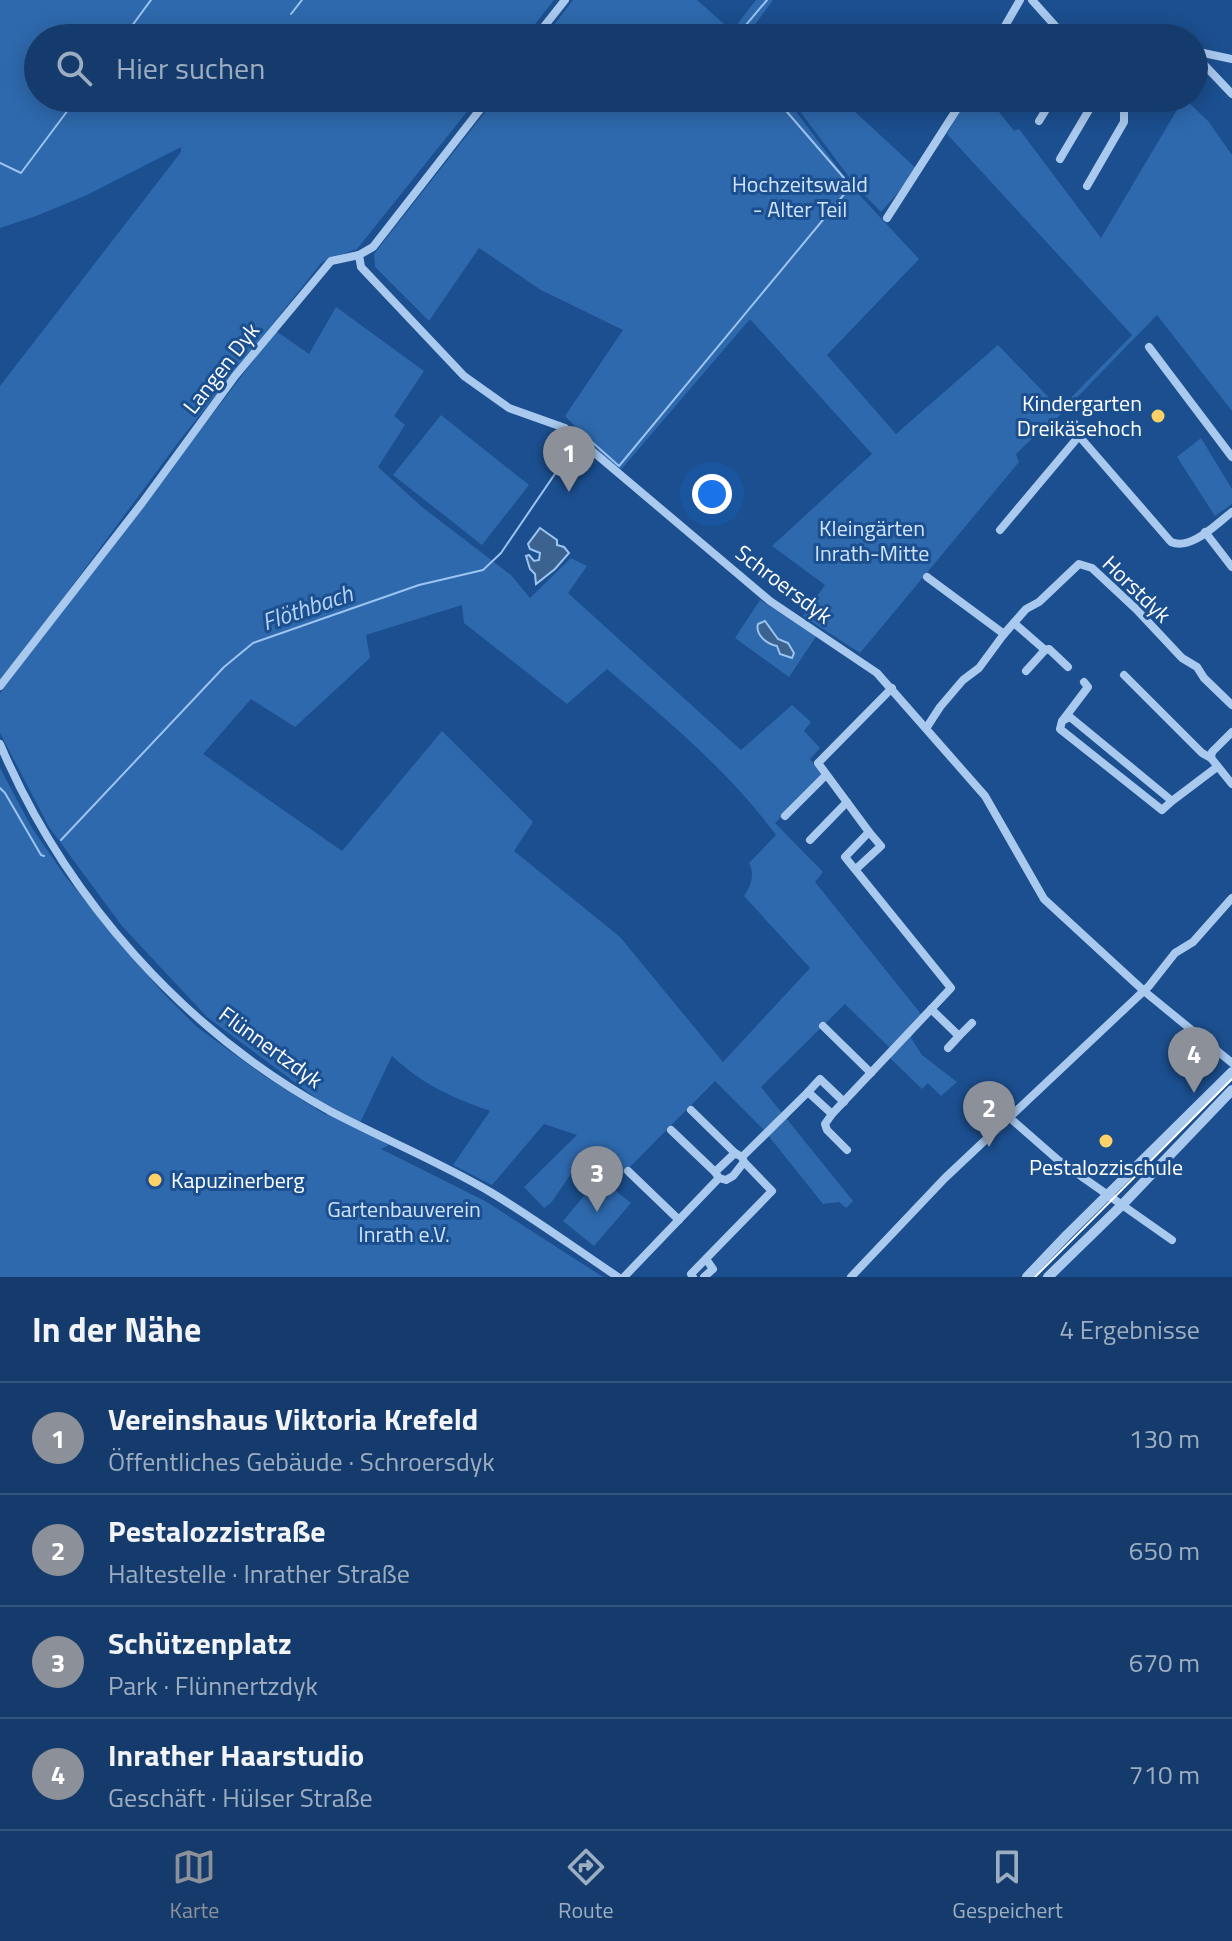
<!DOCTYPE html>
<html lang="de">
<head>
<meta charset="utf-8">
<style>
  :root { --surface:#143b6b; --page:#214673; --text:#f1f3f6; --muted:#9dadc1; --line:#33557e; --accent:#8c9099 }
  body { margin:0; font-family:"Titillium Web",sans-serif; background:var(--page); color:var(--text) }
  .you { position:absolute; left:712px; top:494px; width:28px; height:28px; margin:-20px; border:6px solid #fff; border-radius:50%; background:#1a73e8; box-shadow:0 0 0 12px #1a73e833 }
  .badge { display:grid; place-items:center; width:52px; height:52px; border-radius:50%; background:var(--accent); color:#fff; font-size:26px; font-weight:700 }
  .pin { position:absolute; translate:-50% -66px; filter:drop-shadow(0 2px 4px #0008) }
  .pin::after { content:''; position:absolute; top:42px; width:28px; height:24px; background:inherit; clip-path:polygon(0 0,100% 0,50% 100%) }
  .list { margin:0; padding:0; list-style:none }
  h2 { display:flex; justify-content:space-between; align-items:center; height:104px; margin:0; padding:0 32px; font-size:34px }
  h2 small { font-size:26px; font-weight:400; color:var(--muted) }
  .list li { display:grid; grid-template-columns:52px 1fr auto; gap:24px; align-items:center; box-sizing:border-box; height:112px; padding:0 32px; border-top:2px solid var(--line) }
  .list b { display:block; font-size:30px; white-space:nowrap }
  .list p { margin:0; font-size:26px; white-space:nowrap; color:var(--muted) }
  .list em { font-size:26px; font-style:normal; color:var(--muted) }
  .icon { flex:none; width:44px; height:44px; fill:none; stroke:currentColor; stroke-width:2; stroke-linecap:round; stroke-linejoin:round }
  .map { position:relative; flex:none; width:1232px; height:1277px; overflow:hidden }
  .search { position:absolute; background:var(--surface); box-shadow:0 4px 20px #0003; left:24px; right:24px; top:24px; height:88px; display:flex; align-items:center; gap:20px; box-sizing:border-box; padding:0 28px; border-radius:44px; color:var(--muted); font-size:30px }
  .sheet { height:552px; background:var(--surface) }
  nav { display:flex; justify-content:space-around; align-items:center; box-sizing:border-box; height:112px; border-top:2px solid var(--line); background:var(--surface); font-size:22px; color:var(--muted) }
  nav a { display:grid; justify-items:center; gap:4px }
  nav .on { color:var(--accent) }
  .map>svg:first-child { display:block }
  .green { fill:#2e69ad; fill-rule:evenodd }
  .water { fill:#3c6290; stroke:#9cc4f0; stroke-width:2 }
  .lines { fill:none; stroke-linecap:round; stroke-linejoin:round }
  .stream { stroke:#9cc4f0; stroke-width:2 }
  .minor { stroke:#a9c9ee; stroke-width:8 }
  .tertiary { stroke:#a9c9ee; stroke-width:10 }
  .tram { stroke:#fff; stroke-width:2 }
  .poi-dot { fill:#ffd166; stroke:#1b4f8f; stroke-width:3 }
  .labels { text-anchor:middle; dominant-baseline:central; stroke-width:6; stroke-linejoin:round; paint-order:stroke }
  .park-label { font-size:22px; fill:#cfe3fa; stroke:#1b4f8f }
  .street-label { font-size:22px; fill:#fff; stroke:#1b4f8f }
  .poi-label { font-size:22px; fill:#fff; stroke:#1b4f8f; text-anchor:end }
  .water-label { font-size:24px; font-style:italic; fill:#b5d3f5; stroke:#1b4f8f }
</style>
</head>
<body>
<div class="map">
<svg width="1232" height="1277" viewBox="0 0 1232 1277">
  <rect width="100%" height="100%" fill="#1b4f8f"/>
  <g class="green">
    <path d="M0,0H554L524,38H38V98H478L357,249L322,262L180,440L52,613L0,679V386L181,152V147L87,195L36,216L0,228Z"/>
    <path d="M573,0H697L732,31L756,0H773L745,38H544Z"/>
    <path d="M496,98H786L853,188L919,259L827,355L896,434L998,345L1060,409L1132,335L947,134L967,98H988L1014,131L1019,129L1101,238L1184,98L1208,121L1232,155V411L1157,315L1057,418H1054L1016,454L1019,462L860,653L803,616L825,585L772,546L872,454L750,319L619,472L565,416L623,330L541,290L479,248L429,321L375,267L374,254Z"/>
    <path d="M790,98H840L918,170L881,212L855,185Z"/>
    <path d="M336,307L424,371L394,416L405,425L378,467L422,507L511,575L530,598L571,558L587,566L568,593L741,750L792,705L811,722L804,731L820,748L810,759L822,775L775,823L823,872L815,882L921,1014L911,1038L922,1055L957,1082L941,1096L928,1083L922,1089L891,1059L889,1047L845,1004L761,1087L853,1201L846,1208L839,1202L823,1204L763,1129L715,1081L617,1180L586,1152L551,1203L544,1208L524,1187L577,1135L544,1124L492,1185L453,1165L490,1111C449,1096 425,1086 392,1056L359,1125L332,1110L207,1017L122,926L49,827L0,733V694L3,688L276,331L309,354ZM462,605L464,623L567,704L607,669C668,721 728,770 776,835L749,863C755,874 751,886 744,896L810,968L723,1062L620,937L514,851L533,822L442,731L342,851L203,754L251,699L295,727L370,658L366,635Z"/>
    <path d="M441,415L529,485L482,545L393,475Z"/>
    <path d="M1201,438L1232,489V504L1215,516L1177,457Z"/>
    <path d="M760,600L817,635L789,677L735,638Z"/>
    <path d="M0,768L32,828L65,876L163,993L197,1027L263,1075L326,1115L330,1111L389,1145L381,1149L485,1201L603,1277H0Z"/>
    <path d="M599,1178L631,1203L594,1246L563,1221Z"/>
  </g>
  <g class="water">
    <path d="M540,528L557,540V545L564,547L569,553L555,569L536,584L535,574L530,569L526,556L529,555L534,561L539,560L540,553L530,549L528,544Z"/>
    <path d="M765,621L778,639L788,643L794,653L792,658L780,654L777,646C767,644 755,635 758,624Z"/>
  </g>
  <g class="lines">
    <g class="stream">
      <path d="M291,14L302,0"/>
      <path d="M123,38L151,0"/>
      <path d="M735,38L767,0"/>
      <path d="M775,98L844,178"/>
      <path d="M0,163L21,173L77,98"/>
      <path d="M582,436L583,434L619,466L851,186"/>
      <path d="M0,788L5,793L41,855L44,856"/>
      <path d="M61,840L224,667L253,643L419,585L483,570L501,553L576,443"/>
    </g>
    <g class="minor">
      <path d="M1032,0L1066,38"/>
      <path d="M535,38L565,0"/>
      <path d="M998,38L1020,0"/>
      <path d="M1194,51L1232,59"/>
      <path d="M1194,54L1232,94"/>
      <path d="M1039,121L1053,98"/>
      <path d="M1060,159L1096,98"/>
      <path d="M1087,186L1124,122V110L1112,98"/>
      <path d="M887,218L964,98"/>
      <path d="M359,255L361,267L464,376L509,408L565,428L770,601L877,673L985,796L1044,899L1144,991L1232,1063"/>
      <path d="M1149,347L1232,457"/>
      <path d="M1075,424L1079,436L1171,542C1191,551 1216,524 1232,512"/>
      <path d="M1000,530L1079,436"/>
      <path d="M1205,532L1232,567"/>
      <path d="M927,577L1004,634"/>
      <path d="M1014,623L1045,650L1026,671"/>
      <path d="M1045,650L1049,649L1068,667"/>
      <path d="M1124,675L1202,753L1211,758"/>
      <path d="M0,686L142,503L235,376L331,261L359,255L373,247L489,98"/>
      <path d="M1063,720L1088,687L1084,682"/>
      <path d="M927,727L940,707L963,680L979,668L1004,634L1026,609L1039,602L1079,564L1092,568L1136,609L1182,658L1197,667L1204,678L1232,705"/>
      <path d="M1232,732L1212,752L1211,758L1232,784"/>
      <path d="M0,744C65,897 184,1031 330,1111C383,1139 440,1162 492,1193C535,1219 576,1249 618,1277"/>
      <path d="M1172,801L1162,810L1060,729L1062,721L1070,717L1172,801L1217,767"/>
      <path d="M785,816L825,776"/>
      <path d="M869,832L818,763L892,688"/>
      <path d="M810,840L847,802"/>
      <path d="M931,1009L959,1036L948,1048"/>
      <path d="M823,1026L871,1073"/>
      <path d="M959,1036L972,1023"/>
      <path d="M808,1092L820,1079L844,1102"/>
      <path d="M691,1110L735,1153"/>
      <path d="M832,1114L951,988L845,857L869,832L881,846L856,869"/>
      <path d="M1010,1118L1058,1160L1172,1240"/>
      <path d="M671,1130L715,1172"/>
      <path d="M742,1157L808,1092L832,1114L825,1124L827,1130L847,1150"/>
      <path d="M628,1171L679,1220"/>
      <path d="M624,1277L719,1178L726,1180L733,1176L744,1162L742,1157L735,1153L715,1172L719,1178"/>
      <path d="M693,1277L691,1274L772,1191L744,1162"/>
      <path d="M704,1277L713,1269L706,1259"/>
      <path d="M851,1277L945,1178L1149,986L1175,953L1193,942L1232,898"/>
    </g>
    <g class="tertiary">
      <path d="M1027,1277L1067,1235L1232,1072"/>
      <path d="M1048,1277L1122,1205L1232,1090"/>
    </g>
    <path class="tram" d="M1035,1277L1232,1079"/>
  </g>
  <g class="poi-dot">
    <circle cx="1158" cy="416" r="8"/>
    <circle cx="1106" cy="1141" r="8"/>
    <circle cx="155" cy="1180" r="8"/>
  </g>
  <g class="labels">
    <g class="park-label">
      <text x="800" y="184">Hochzeitswald<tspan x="800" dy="25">- Alter Teil</tspan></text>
      <text x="872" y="528">Kleingärten<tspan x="872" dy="25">Inrath-Mitte</tspan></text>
      <text x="404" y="1209">Gartenbauverein<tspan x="404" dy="25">Inrath e.V.</tspan></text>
    </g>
    <g class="street-label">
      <text transform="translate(221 368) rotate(-52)">Langen Dyk</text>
      <text transform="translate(784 584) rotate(37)">Schroersdyk</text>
      <text transform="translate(1137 589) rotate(44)">Horstdyk</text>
      <text transform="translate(271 1047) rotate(36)">Flünnertzdyk</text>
    </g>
    <g class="poi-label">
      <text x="1142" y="403">Kindergarten<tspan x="1142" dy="25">Dreikäsehoch</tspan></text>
      <text x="1106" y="1167" text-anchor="middle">Pestalozzischule</text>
      <text x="171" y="1180" text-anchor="start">Kapuzinerberg</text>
    </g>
    <g class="water-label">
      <text transform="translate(307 607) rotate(-19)">Flöthbach</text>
    </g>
  </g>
</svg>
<div class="you"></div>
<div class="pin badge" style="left:569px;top:492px">1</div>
<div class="pin badge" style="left:989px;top:1147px">2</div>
<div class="pin badge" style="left:597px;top:1212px">3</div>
<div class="pin badge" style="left:1194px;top:1093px">4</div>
<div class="search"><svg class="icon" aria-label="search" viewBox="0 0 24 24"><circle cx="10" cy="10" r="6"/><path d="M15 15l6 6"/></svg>Hier suchen</div>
</div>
<section class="sheet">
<h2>In der Nähe<small>4 Ergebnisse</small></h2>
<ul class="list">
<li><span class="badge">1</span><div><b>Vereinshaus Viktoria Krefeld</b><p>Öffentliches Gebäude · Schroersdyk</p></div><em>130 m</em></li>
<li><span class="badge">2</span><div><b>Pestalozzistraße</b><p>Haltestelle · Inrather Straße</p></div><em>650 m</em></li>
<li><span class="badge">3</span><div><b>Schützenplatz</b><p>Park · Flünnertzdyk</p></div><em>670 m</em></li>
<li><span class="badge">4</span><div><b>Inrather Haarstudio</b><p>Geschäft · Hülser Straße</p></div><em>710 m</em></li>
</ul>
</section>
<nav>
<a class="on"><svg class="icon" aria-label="map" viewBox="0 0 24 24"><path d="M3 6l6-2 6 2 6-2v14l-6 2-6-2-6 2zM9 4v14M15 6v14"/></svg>Karte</a>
<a><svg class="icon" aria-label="directions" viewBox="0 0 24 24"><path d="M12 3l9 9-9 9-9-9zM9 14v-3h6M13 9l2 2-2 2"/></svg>Route</a>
<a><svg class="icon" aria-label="saved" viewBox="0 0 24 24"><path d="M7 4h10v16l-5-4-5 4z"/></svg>Gespeichert</a>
</nav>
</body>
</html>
